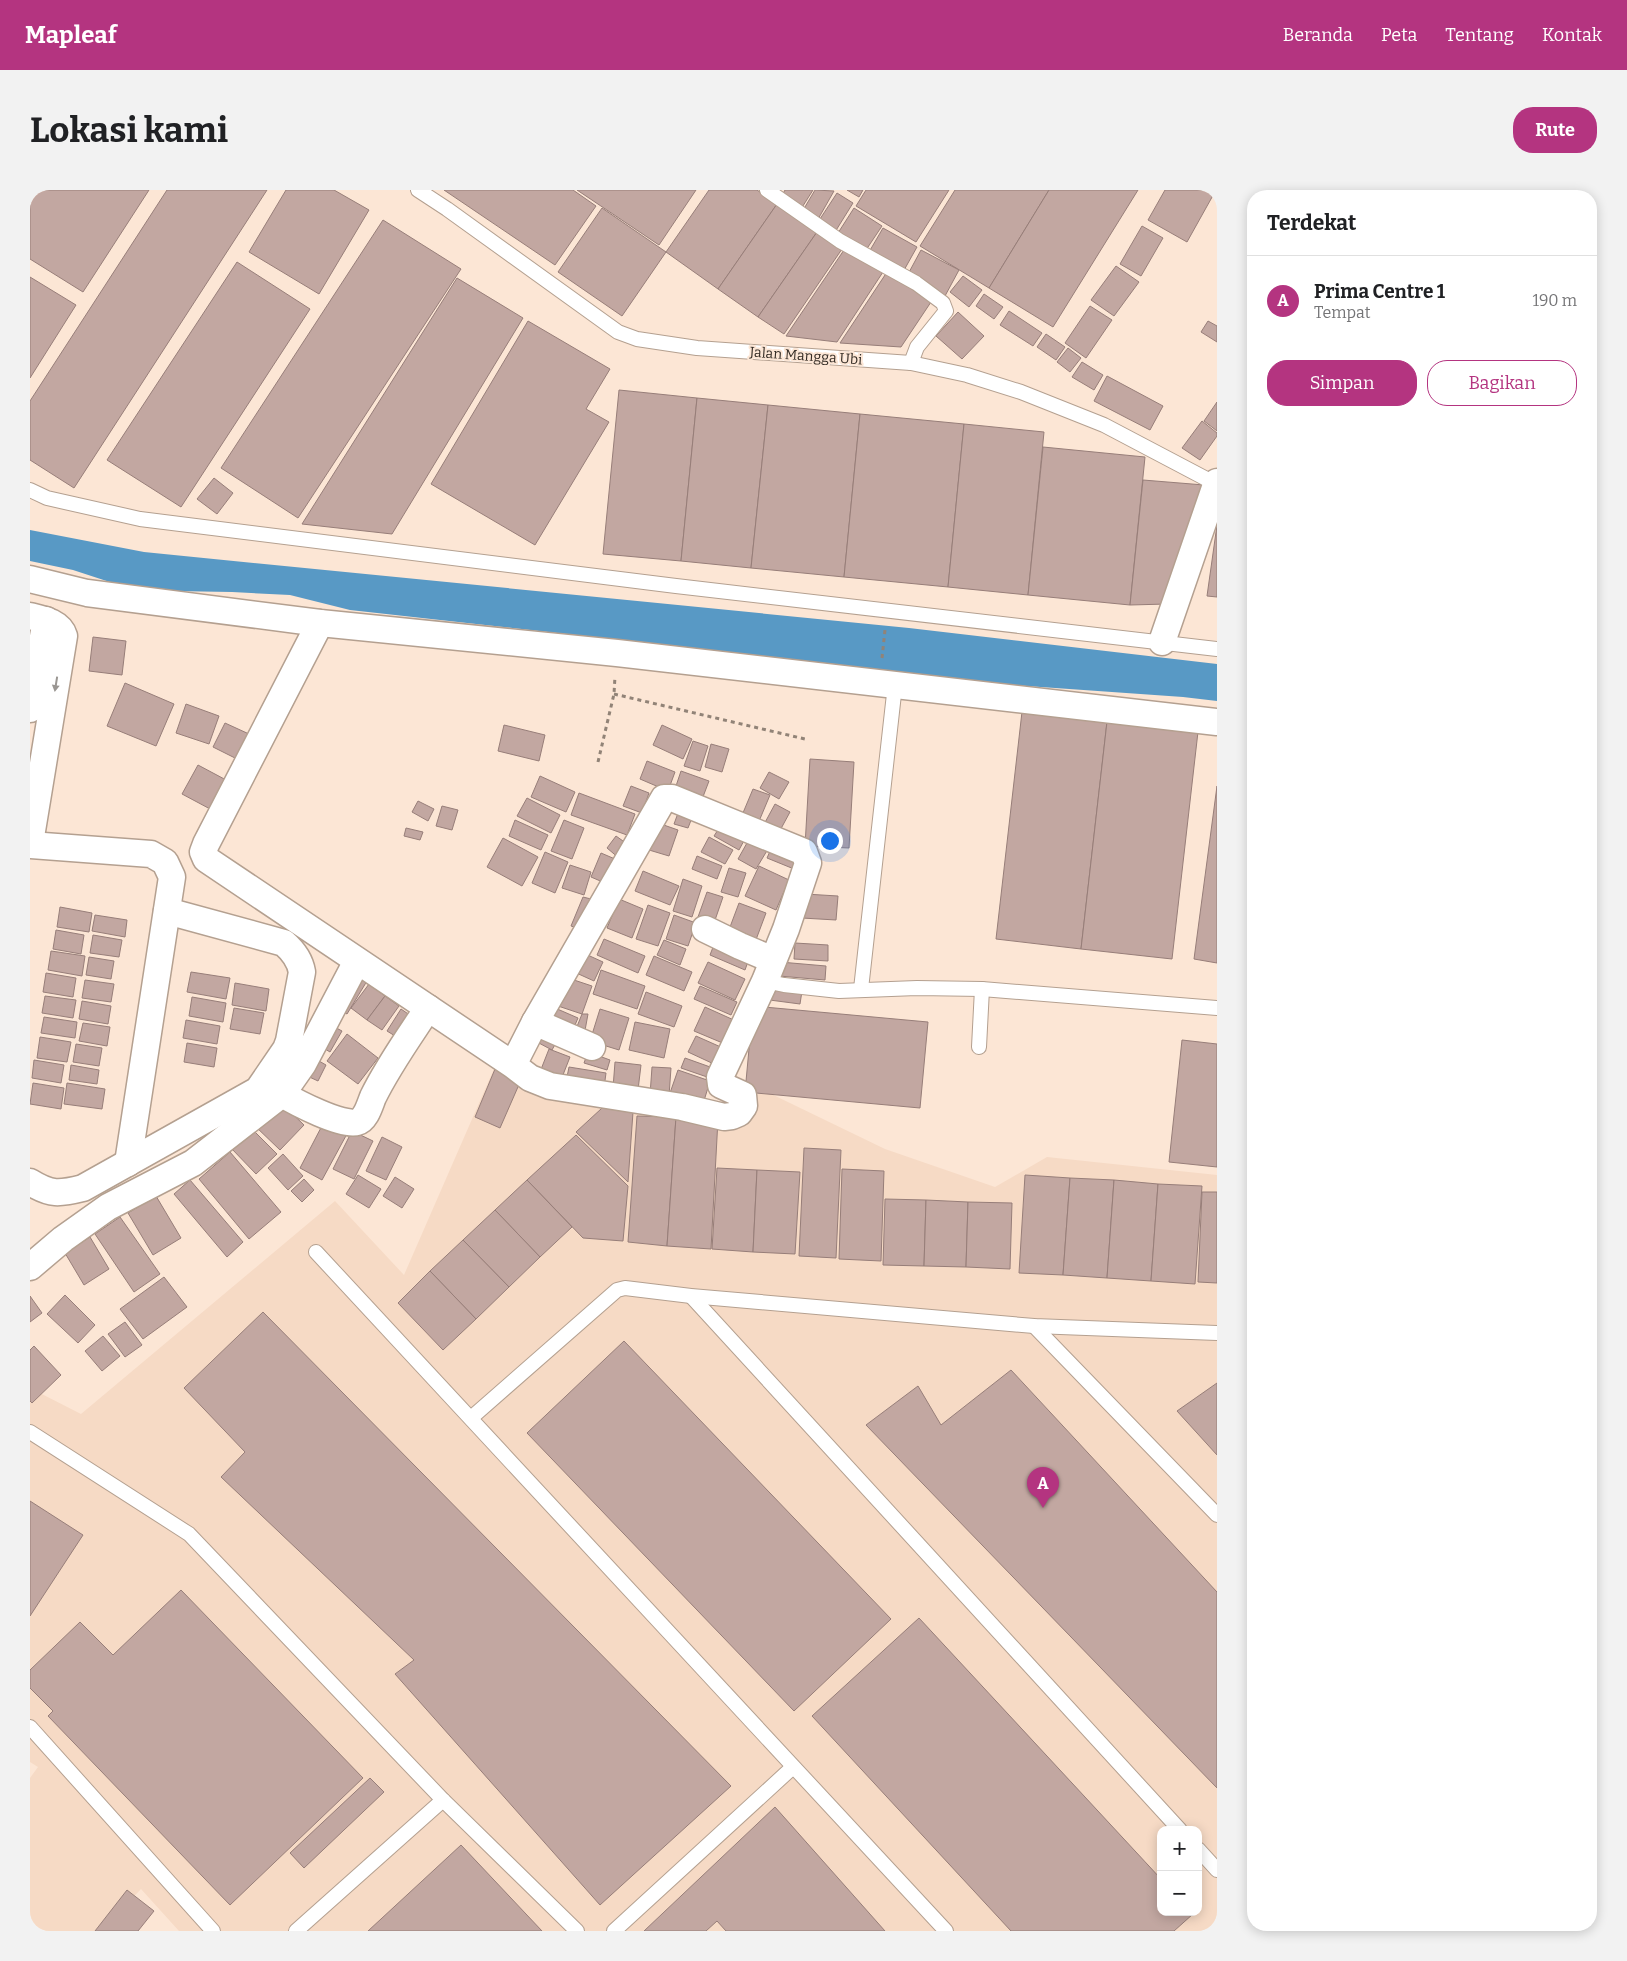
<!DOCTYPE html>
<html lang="id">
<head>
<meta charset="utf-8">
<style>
  :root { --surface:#fff; --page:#f2f2f2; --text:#202124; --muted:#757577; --line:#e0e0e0; --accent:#b43480 }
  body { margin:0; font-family:Bitter,serif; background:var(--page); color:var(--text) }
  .controls { position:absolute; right:15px; bottom:15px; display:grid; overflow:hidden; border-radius:10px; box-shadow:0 2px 12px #0003 }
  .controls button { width:45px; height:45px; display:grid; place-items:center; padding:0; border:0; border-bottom:1px solid var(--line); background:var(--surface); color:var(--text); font:25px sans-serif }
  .you { position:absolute; left:799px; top:650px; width:18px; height:18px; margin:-12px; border:4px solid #fff; border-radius:50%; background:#1a73e8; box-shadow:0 0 0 8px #1a73e833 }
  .badge { display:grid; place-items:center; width:32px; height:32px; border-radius:50%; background:var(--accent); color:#fff; font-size:16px; font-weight:700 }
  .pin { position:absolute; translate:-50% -41px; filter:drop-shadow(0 1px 2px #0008) }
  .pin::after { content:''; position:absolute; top:26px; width:18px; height:15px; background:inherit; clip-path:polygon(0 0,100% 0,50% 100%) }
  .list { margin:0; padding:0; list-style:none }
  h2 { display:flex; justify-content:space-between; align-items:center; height:65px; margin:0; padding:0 20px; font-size:21px }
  h2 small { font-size:16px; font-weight:400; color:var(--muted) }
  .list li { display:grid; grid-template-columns:32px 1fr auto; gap:15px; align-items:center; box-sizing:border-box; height:90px; padding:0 20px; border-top:1px solid var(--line) }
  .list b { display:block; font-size:19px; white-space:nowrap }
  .list p { margin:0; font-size:16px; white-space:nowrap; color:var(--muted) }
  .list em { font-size:16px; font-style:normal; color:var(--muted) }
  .actions { display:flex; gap:10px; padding:15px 20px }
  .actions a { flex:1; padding:11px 0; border:1px solid var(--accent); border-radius:20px; text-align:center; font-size:18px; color:var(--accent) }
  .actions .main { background:var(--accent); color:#fff }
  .map { position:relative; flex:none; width:1187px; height:1741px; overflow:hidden; border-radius:20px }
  header { display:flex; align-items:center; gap:30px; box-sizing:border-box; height:70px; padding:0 25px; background:var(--accent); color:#fff }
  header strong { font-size:24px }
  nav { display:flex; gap:28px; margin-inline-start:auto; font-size:18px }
  .intro { display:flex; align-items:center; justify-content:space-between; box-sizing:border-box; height:120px; padding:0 30px }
  h1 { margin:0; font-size:35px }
  .button { padding:12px 22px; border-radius:20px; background:var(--accent); color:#fff; font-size:18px; font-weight:700 }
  main { display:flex; gap:30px; padding:0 30px }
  aside { flex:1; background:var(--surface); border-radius:20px; box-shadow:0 2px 12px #0003 }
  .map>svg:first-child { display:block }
  .built { fill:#f6dac5; fill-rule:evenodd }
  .water { fill:#5899c5 }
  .building { fill:#c2a7a1; stroke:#977e79 }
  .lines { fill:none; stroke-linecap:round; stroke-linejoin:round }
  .service-casing { stroke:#b4a090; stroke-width:16 }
  .minor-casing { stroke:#b4a090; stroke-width:29 }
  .path { stroke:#918377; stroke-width:3; stroke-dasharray:4 4; stroke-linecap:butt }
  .service { stroke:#fff; stroke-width:14 }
  .minor { stroke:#fff; stroke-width:26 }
  .oneway { fill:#9a9692 }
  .labels { text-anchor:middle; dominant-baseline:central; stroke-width:4; stroke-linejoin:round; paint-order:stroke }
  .street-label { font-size:14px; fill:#342c25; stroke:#fce6d5 }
</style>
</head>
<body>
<header>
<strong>Mapleaf</strong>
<nav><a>Beranda</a><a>Peta</a><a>Tentang</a><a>Kontak</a></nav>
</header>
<div class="intro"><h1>Lokasi kami</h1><a class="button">Rute</a></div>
<main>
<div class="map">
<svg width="1187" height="1741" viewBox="0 0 1187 1741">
  <rect width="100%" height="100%" fill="#fce6d5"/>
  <path class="built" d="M470,865L513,895L713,927L731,899L855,959L965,997L1017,967L1187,985V1741H149L111,1699L71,1741H0V1588L8,1577L0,1572V1198L51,1224L305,1011L374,1085ZM1131,1640H1168V1722H1131Z"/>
  <path class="water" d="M0,340L114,362L879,438L1187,474V511L1153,507L829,484L634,455L320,420L260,405L202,402L142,401L95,397L43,380L0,371Z"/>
  <g class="building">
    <path d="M4,0H119L53,102L0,69V6Z"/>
    <path d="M137,0H237L44,298L0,270V211Z"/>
    <path d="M256,0H304L339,20L289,104L219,62Z"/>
    <path d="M414,0H543L566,16L525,75Z"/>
    <path d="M547,0H666L629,55Z"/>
    <path d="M679,0H727L747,14L688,99L636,62Z"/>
    <path d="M755,0H783L771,19L751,7Z"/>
    <path d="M785,0L804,1L787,31L772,22Z"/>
    <path d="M817,0H833L829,7Z"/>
    <path d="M836,0H919L886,52L826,16Z"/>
    <path d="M925,0H1019L959,98L890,56Z"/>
    <path d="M1019,0H1108L1023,137L959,98Z"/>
    <path d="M1135,0H1186L1157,52L1118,30Z"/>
    <path d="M807,3L823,13L805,42L788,32Z"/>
    <path d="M747,14L787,42L728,127L688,99Z"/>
    <path d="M572,18L636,62L592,126L528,82Z"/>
    <path d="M824,18L852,36L836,60L808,43Z"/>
    <path d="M353,30L431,79L268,328L191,278Z"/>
    <path d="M1112,36L1133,48L1111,86L1090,74Z"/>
    <path d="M853,38L887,57L873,82L839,62Z"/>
    <path d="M787,42L812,59L754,144L728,127Z"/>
    <path d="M816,57L853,82L807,152L756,146Z"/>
    <path d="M891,60L929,80L915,106L877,86Z"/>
    <path d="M207,72L280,119L151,317L77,270Z"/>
    <path d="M1086,76L1109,92L1084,126L1061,110Z"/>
    <path d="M857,82L901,112L871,157L810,153Z"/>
    <path d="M933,86L952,100L939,117L920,102Z"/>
    <path d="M0,87L46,115L0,188Z"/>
    <path d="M427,88L493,128L362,344L272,334Z"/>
    <path d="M954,104L973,117L964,129L946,116Z"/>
    <path d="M1060,116L1082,130L1056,168L1035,153Z"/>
    <path d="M979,121L1012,143L1003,156L970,135Z"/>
    <path d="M928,122L954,146L932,169L906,146Z"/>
    <path d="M498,131L580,179L556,219L579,232L505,355L401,294Z"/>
    <path d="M1178,131L1187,136V152L1171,142Z"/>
    <path d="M1016,144L1035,157L1026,170L1007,157Z"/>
    <path d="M1038,158L1051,168L1040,182L1027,172Z"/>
    <path d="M1052,172L1073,185L1064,200L1042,187Z"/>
    <path d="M1077,186L1133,216L1120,240L1064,211Z"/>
    <path d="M589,200L667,208L651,371L573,364Z"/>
    <path d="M667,208L738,215L721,378L651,371Z"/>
    <path d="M1187,212V241L1174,231Z"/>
    <path d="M738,215L830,224L814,387L721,378Z"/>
    <path d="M830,224L934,234L918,397L814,387Z"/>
    <path d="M1172,231L1187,243V246L1170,270L1152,258Z"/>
    <path d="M934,234L1014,242L998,405L918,397Z"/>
    <path d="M1013,257L1115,267L1100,415L998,405Z"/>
    <path d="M184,288L203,303L187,324L167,309Z"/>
    <path d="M1113,290L1174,295L1137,414L1100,415Z"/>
    <path d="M1187,335V407L1177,406Z"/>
    <path d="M63,447L96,451L92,485L59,481Z"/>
    <path d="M95,493L144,514L126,556L77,536Z"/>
    <path d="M993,513L1078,523L1051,759L966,749Z"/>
    <path d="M156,514L189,526L179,554L146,543Z"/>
    <path d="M1078,523L1169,533L1142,769L1051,759Z"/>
    <path d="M195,533L219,544L207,569L183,557Z"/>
    <path d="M474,535L515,545L509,571L468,561Z"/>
    <path d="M632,535L662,549L653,569L623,555Z"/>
    <path d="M663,551L678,556L670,581L654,576Z"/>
    <path d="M681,554L699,559L692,582L675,577Z"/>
    <path d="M780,569L824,572L819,658L775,656Z"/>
    <path d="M617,571L645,582L638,601L610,589Z"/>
    <path d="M168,575L198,591L182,620L152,604Z"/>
    <path d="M651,581L679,591L671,612L644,602Z"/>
    <path d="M739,582L759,592L749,609L730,598Z"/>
    <path d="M510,586L545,602L536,622L501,607Z"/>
    <path d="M601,596L619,603L612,623L593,616Z"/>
    <path d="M1187,596V773L1164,769Z"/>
    <path d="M723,599L740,605L727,636L710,630Z"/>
    <path d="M549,603L605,624L597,645L541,625Z"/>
    <path d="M497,608L530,625L521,643L487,626Z"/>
    <path d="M388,611L404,619L398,631L382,622Z"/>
    <path d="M745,614L760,622L747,646L732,638Z"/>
    <path d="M651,615L665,620L658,638L644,634Z"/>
    <path d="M412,616L428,620L422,640L406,636Z"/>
    <path d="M485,630L518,645L511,660L479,646Z"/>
    <path d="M534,630L554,638L542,669L521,661Z"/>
    <path d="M693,632L717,645L709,660L684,646Z"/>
    <path d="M628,633L648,640L639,666L619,660Z"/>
    <path d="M376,638L393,642L390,650L374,646Z"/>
    <path d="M722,644L741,654L726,679L708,669Z"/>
    <path d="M586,646L600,656L590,669L577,658Z"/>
    <path d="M679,647L703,660L695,674L671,662Z"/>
    <path d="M473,648L508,667L492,696L457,677Z"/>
    <path d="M745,650L767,661L764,679L737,668Z"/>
    <path d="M515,662L538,672L525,703L502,693Z"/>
    <path d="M571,663L592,672L582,696L561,687Z"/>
    <path d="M667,666L692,676L687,689L662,679Z"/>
    <path d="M540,675L561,682L554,705L532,698Z"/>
    <path d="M729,676L759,690L746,720L715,706Z"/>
    <path d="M699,678L716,683L708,707L691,702Z"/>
    <path d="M613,681L649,696L640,715L605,701Z"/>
    <path d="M653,689L672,696L662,727L643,721Z"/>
    <path d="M677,702L693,707L684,733L668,727Z"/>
    <path d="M775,704L808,706L806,730L772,728Z"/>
    <path d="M553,707L569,711L556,741L541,736Z"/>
    <path d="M589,709L613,719L602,748L577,738Z"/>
    <path d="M709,713L736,723L724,755L697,745Z"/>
    <path d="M618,715L640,723L628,756L606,749Z"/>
    <path d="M30,717L62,723L59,742L27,737Z"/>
    <path d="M65,725L97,730L95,747L62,741Z"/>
    <path d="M644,725L666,733L658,756L636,749Z"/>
    <path d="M26,740L54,745L51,764L23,759Z"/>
    <path d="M63,745L92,750L89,767L60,763Z"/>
    <path d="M574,749L615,766L608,783L567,765Z"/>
    <path d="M634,750L656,759L650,775L627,765Z"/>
    <path d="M685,752L720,766L715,780L680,765Z"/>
    <path d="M765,753L798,755V771L764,769Z"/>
    <path d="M21,761L55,766L52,786L18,780Z"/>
    <path d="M551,762L573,772L564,791L542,781Z"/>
    <path d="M624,766L662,782L654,801L616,785Z"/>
    <path d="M59,767L84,771L81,789L56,785Z"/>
    <path d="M678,772L715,789L705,810L668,793Z"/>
    <path d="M750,772L796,776L795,790L749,786Z"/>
    <path d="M571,780L615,796L607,819L563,804Z"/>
    <path d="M161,782L200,788L196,809L157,802Z"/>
    <path d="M16,783L46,788L43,807L13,802Z"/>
    <path d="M325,784L337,791L317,824L305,817Z"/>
    <path d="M541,789L562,796L552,824L528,816Z"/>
    <path d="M55,790L84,794L81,812L52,808Z"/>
    <path d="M205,793L239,799L236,821L202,815Z"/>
    <path d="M339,794L355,806L337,830L321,818Z"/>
    <path d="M670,796L707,812L701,825L664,809Z"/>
    <path d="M734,796L772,801L770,814L732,809Z"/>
    <path d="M616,802L652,816L644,837L608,824Z"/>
    <path d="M15,806L46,810L43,828L12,823Z"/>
    <path d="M355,806L369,816L352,840L337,830Z"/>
    <path d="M162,807L196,813L193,832L159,826Z"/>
    <path d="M52,811L81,816L78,834L49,829Z"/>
    <path d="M723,816L898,832L890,918L715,902Z"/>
    <path d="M675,817L706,831L695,854L664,841Z"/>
    <path d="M204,818L234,823L230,844L200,839Z"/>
    <path d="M525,818L548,828L542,842L519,832Z"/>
    <path d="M371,819L384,828L370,849L357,841Z"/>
    <path d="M570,819L599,828L589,860L560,851Z"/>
    <path d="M552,824H558L554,846L544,844Z"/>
    <path d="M14,827L47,832L45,848L11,843Z"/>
    <path d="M156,830L190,836L187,854L153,848Z"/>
    <path d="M605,832L640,839L634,868L599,860Z"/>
    <path d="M53,833L80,837L77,856L49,851Z"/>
    <path d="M299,834L312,841L300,862L287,854Z"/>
    <path d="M513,841L528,849L522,860L507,852Z"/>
    <path d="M317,844L348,868L328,894L297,871Z"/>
    <path d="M666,846L693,858L686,875L658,862Z"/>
    <path d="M10,847L41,852L37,872L7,868Z"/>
    <path d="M1152,850L1187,854V977L1139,972Z"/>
    <path d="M157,853L187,858L184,877L154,872Z"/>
    <path d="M46,854L72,858L69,876L43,872Z"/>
    <path d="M519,859L540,867L529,895L508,887Z"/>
    <path d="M558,862L580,870L577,880L554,873Z"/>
    <path d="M282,867L296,875L288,891L273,884Z"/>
    <path d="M655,868L683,878L680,888L651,878Z"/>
    <path d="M4,870L34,875L31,893L2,888Z"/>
    <path d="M585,872L611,875L608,900L583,898Z"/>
    <path d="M41,875L69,880L67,894L39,890Z"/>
    <path d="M539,877L576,883L574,898L536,892Z"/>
    <path d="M622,877L641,878L639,906L620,905Z"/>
    <path d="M465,879L491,890L470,938L445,927Z"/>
    <path d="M648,880L680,891L673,914L640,903Z"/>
    <path d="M3,893L34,898L31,919L0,914Z"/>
    <path d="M37,893L75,899L72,919L34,914Z"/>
    <path d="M584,907L603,922L598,992L546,942Z"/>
    <path d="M248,910L274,935L250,960L224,935Z"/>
    <path d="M607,926L646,927L637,1056L598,1052Z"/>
    <path d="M646,927L688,929L681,1059L637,1056Z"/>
    <path d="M295,930L318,942L292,990L270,978Z"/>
    <path d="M221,938L247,964L226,984L201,958Z"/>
    <path d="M322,941L343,951L324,989L303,979Z"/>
    <path d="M546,945L598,996L593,1051L553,1048L497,990Z"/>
    <path d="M352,947L372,957L356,990L336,981Z"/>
    <path d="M774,958L811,960L806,1068L769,1066Z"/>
    <path d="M200,962L251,1022L219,1049L169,989Z"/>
    <path d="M253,964L273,986L258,1000L238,978Z"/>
    <path d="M687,978L727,980L723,1062L682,1059Z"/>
    <path d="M812,979L854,981L851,1071L809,1069Z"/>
    <path d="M727,980L770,982L765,1064L723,1062Z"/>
    <path d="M328,985L351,999L339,1018L316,1004Z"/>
    <path d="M995,985L1040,988L1033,1085L989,1083Z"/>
    <path d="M365,987L384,999L372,1018L353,1006Z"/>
    <path d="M1040,988L1084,990L1077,1088L1033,1085Z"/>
    <path d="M274,989L284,1000L272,1012L261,1001Z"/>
    <path d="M160,990L213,1052L197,1067L144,1004Z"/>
    <path d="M497,990L542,1037L510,1067L465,1020Z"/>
    <path d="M1084,990L1128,994L1121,1091L1077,1088Z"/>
    <path d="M1128,994L1172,996L1165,1094L1121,1091Z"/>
    <path d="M1172,1002H1187V1093L1168,1092Z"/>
    <path d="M126,1006L151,1048L123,1065L98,1023Z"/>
    <path d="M855,1009L896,1010L894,1076L853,1075Z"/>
    <path d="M896,1010L938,1012L936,1077L894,1076Z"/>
    <path d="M938,1012L982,1013L980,1079L936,1077Z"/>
    <path d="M465,1020L510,1067L479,1097L433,1050Z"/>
    <path d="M90,1027L130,1084L104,1102L65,1044Z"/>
    <path d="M60,1047L79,1079L54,1095L35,1063Z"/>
    <path d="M433,1050L479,1097L446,1129L400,1081Z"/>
    <path d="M400,1081L446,1129L413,1160L368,1113Z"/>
    <path d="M134,1087L157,1117L113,1149L90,1119Z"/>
    <path d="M35,1105L65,1135L48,1153L17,1124Z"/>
    <path d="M0,1106L12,1123L0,1132Z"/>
    <path d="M233,1122L701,1596L570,1715L365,1484L384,1470L191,1287L215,1262L154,1198Z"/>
    <path d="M95,1132L112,1155L95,1167L78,1144Z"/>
    <path d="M73,1146L90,1166L72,1181L55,1161Z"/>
    <path d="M594,1151L861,1429L764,1521L497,1243Z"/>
    <path d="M4,1156L31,1185L2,1213L0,1211V1160Z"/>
    <path d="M981,1180L1187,1402V1598L836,1235L888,1196L911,1235Z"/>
    <path d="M1187,1193V1265L1147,1221Z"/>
    <path d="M0,1311L53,1345L0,1426Z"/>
    <path d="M151,1400L333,1588L200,1715L18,1526L23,1521L0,1498V1480L50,1432L83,1465Z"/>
    <path d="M889,1428L1131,1689V1722H1161L1163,1724L1144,1741H981L782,1526Z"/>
    <path d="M340,1588L354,1602L274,1678L260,1663Z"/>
    <path d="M745,1617L855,1741H696L687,1731L676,1741H614Z"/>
    <path d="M431,1655L512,1741H338Z"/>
    <path d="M97,1700L124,1721L108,1741H65Z"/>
  </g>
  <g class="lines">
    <g class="service-casing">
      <g id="service">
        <path d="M388,0L417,19L588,142L607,149L667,158L881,173L937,185L991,202L1074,235L1186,294"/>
        <path d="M737,0L810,51L886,93L913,113L916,121L887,157L881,173"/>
        <path d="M0,300L17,308L110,329L646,396L1187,459"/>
        <path d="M735,791L754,795L809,801L887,798L952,799L1187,818"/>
        <path d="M831,799L865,495"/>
        <path d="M949,857L952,799"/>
        <path d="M286,1062L916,1741"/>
        <path d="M661,1106L1150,1640"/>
        <path d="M1004,1136L1187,1325"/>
        <path d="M441,1228L587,1100L595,1098L661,1106L1004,1136L1187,1143"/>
        <path d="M0,1242L159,1344L413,1610L547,1741"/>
        <path d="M0,1537L183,1741"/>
        <path d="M1168,1659L1187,1680"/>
        <path d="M266,1741L413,1610"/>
        <path d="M584,1741L763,1577"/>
      </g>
    </g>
    <g class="minor-casing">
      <g id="minor">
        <path d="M0,389L57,403L290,433L587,463L1187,532"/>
        <path d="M0,426C12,429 30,432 34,446L0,653"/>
        <path d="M290,433L176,654L173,662L176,669L483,875L500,888L520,896L652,917L694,927L702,926L709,923L714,916L713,905L691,895L690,887L735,791L756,739L778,673L774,662L642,608H634L505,832L483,875"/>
        <path d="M1132,452L1187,292"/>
        <path d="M0,519L16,430"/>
        <path d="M0,655L121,664L135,672L142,687L98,973"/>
        <path d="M675,739L710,756L743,770"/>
        <path d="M505,832L562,857"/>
        <path d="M252,904L273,874L327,771"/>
        <path d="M0,992C21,1005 29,1004 53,998L228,900L256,859L259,851L272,782C270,770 262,760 254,753L137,721"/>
        <path d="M0,1077L33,1049L78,1017L163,973L252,904C265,912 313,937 327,932C336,930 340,914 343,907C358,876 379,847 398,818"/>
      </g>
    </g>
    <g class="path">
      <path d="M852,468L855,440"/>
      <path d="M584,504L775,549"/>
      <path d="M568,572L584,504L585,486"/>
    </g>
    <use href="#service" class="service"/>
    <use href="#minor" class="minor"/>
  </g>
  <defs><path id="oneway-solid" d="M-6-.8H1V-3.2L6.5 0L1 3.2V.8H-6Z" transform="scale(1.25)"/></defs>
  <use class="oneway" href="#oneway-solid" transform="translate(26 494) rotate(99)"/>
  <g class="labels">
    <g class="street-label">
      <text transform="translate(776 166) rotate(4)">Jalan Mangga Ubi</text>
    </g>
  </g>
</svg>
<div class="controls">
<button>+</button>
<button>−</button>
</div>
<div class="you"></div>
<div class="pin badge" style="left:1013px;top:1318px">A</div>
</div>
<aside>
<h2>Terdekat<small></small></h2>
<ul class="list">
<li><span class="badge">A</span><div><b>Prima Centre 1</b><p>Tempat</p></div><em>190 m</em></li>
</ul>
<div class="actions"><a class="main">Simpan</a><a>Bagikan</a></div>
</aside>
</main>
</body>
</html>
